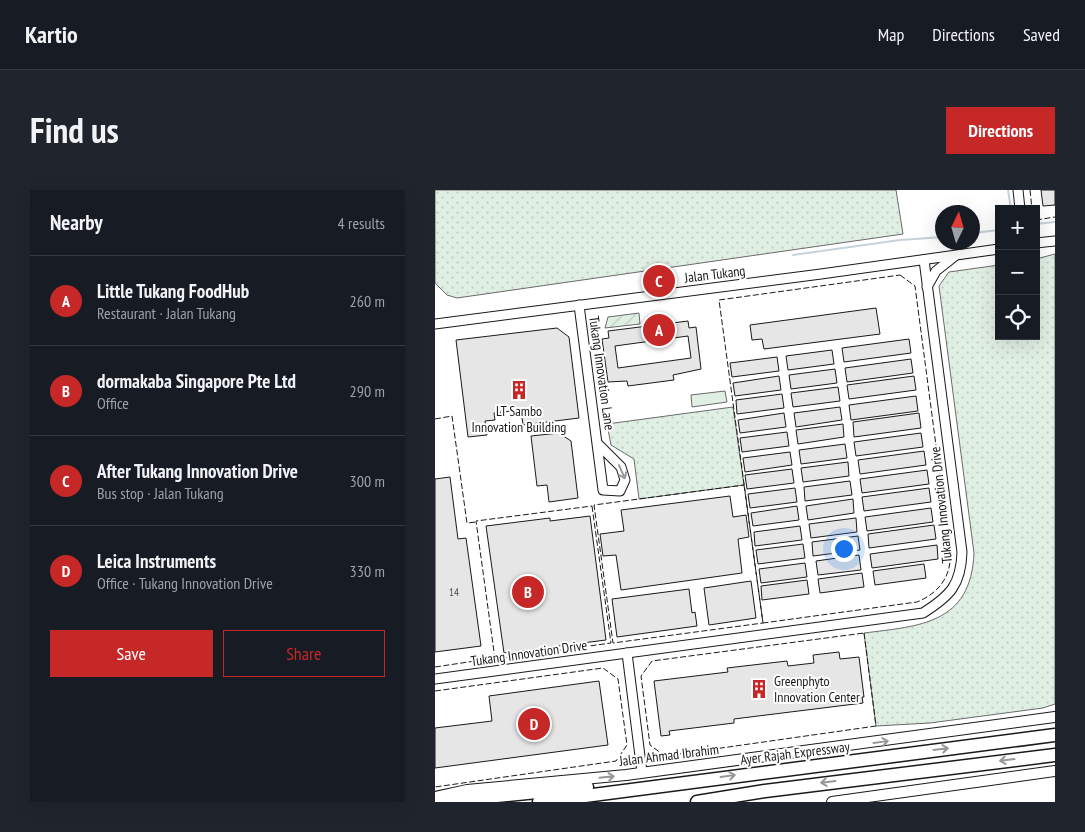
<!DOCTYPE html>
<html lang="en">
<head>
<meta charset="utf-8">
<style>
  :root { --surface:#171b24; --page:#20242c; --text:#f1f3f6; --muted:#9ea1a6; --line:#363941; --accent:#c62828 }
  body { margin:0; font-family:"PT Sans Narrow",sans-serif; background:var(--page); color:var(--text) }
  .controls { position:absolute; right:15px; top:15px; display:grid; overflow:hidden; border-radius:0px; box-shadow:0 5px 20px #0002 }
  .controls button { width:45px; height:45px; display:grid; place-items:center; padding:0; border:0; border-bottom:1px solid var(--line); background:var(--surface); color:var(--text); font:25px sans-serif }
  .compass { position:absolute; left:500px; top:15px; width:45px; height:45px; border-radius:50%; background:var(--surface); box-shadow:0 5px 20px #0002; rotate:5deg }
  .you { position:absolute; left:408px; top:358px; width:18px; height:18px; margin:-12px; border:4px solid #fff; border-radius:50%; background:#1a73e8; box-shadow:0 0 0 8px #1a73e833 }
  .badge { display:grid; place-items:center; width:32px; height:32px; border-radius:50%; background:var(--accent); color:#fff; font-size:16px; font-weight:700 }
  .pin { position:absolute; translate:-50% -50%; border:2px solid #fff; box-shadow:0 1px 5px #0006 }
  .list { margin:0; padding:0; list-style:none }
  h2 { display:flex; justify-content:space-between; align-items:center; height:65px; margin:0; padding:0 20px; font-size:21px }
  h2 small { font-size:16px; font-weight:400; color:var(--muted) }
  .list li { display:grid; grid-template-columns:32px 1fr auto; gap:15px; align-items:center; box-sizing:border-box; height:90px; padding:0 20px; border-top:1px solid var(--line) }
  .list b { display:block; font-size:19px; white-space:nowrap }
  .list p { margin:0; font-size:16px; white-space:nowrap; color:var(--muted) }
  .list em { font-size:16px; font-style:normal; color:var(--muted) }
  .actions { display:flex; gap:10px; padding:15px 20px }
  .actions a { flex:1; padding:11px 0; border:1px solid var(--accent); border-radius:0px; text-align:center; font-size:18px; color:var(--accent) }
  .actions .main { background:var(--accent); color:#fff }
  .icon { flex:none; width:28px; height:28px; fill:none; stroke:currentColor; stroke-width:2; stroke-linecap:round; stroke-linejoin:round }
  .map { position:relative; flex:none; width:620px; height:612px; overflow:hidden; border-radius:0px }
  header { display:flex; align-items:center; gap:30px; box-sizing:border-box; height:70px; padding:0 25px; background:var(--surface); border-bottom:1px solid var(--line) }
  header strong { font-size:24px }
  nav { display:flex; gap:28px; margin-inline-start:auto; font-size:18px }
  .intro { display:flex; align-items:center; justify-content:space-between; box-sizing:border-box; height:120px; padding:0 30px }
  h1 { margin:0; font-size:35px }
  .button { padding:12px 22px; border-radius:0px; background:var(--accent); color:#fff; font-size:18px; font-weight:700 }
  main { display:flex; gap:30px; padding:0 30px }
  aside { flex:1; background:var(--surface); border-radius:0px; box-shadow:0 5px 20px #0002 }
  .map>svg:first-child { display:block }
  .grass { fill:url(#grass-dots); stroke:#6a6a6a }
  .garden { fill:url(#garden-furrows); stroke:#6a6a6a }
  .pitch { fill:#e0efe3; stroke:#6a6a6a }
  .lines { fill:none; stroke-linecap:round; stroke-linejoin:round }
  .stream { stroke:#c6d2dc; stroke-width:2 }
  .building { fill:#e6e6e6; stroke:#1a1a1a; fill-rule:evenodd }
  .minor-casing { stroke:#1a1a1a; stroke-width:11 }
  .major-casing { stroke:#1a1a1a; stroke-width:12 }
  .highway-casing { stroke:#1a1a1a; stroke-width:15 }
  .minor { stroke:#fff; stroke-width:9 }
  .major { stroke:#fff; stroke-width:10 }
  .highway { stroke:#fff; stroke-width:12 }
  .fence { stroke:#1a1a1a; stroke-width:1; stroke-dasharray:6 2.5; stroke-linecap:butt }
  .oneway { stroke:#989898 }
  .labels { text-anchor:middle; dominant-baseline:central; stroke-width:4; stroke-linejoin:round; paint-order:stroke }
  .number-label { font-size:11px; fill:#4d4d4d }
  .street-label { font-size:14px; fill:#1a1a1a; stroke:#fff }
  .poi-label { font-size:14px; fill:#1a1a1a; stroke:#fff }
</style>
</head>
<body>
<header>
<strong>Kartio</strong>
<nav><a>Map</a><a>Directions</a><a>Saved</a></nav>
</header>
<div class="intro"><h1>Find us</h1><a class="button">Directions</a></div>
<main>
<aside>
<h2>Nearby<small>4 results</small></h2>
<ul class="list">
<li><span class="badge">A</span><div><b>Little Tukang FoodHub</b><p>Restaurant · Jalan Tukang</p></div><em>260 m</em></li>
<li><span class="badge">B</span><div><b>dormakaba Singapore Pte Ltd</b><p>Office</p></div><em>290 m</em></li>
<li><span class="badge">C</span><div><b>After Tukang Innovation Drive</b><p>Bus stop · Jalan Tukang</p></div><em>300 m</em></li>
<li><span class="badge">D</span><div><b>Leica Instruments</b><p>Office · Tukang Innovation Drive</p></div><em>330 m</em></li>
</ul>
<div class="actions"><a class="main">Save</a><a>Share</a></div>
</aside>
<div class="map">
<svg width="620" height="612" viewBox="0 0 620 612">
  <defs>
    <pattern id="grass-dots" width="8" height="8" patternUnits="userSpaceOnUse" patternTransform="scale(1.25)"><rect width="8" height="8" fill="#e0efe3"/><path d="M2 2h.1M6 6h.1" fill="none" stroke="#c0ccc2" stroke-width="1.8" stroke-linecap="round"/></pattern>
    <pattern id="garden-furrows" width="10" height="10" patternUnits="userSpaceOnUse" patternTransform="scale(1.25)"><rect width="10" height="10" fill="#e0efe3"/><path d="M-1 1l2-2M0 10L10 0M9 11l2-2" fill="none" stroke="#c0ccc2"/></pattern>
  </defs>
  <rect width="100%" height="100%" fill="#fff"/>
  <g class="grass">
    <path d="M0,0H461L468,44L22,108L12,105L0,93Z"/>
    <path d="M620,64V514L608,518L495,533L441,536L429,443C485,436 536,434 539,363L504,96L514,82L564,75V146H601V69Z"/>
    <path d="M298,217L309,295L204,309L199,269L176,255L172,234Z"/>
  </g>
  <path class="garden" d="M204,123L205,134L170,138L173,127Z"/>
  <path class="pitch" d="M290,201L292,212L257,217L256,205Z"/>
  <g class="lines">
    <g class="stream">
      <path d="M573,0L576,19"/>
      <path d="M601,34L620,32"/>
      <path d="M538,43L564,40"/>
      <path d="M358,65L465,50L508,47"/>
    </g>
  </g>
  <g class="building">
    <path d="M606,0H620V15L608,16Z"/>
    <path d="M441,118L445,144L329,159L327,149L317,150L315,135Z"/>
    <path d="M253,131L254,138L261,137L266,179L238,185L239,190L193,196L192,191L173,192L167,149L174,148L173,141ZM253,146L256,168L183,178L180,156Z"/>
    <path d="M122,138L134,147L144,228L88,235L86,220L59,223L60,230L50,231L52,245L33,247L21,150Z"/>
    <path d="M474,149L476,163L409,172L407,158Z"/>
    <path d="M397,160L399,174L353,180L351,166Z"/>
    <path d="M342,167L344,181L297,187L295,173Z"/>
    <path d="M476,169L478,183L412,192L410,178Z"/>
    <path d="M400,179L402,193L356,199L354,185Z"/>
    <path d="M344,186L346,200L300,206L298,193Z"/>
    <path d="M479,186L481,200L414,209L412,195Z"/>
    <path d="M403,197L405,211L358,217L356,203Z"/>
    <path d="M347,204L349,218L302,224L301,210Z"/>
    <path d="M481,206L483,221L416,230L414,215Z"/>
    <path d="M405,217L407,230L361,237L359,223Z"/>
    <path d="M349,223L351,237L305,243L303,230Z"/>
    <path d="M484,223L486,238L419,247L418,232Z"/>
    <path d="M408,234L409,247L363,254L361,240Z"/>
    <path d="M352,242L354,256L307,262L305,248Z"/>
    <path d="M124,243L136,251L143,308L114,312L112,295L102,296L96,246Z"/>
    <path d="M486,243L488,257L421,266L419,252Z"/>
    <path d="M410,254L412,268L366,274L364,260Z"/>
    <path d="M489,261L491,275L425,284L423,270Z"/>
    <path d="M355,262L357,275L310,282L308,268Z"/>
    <path d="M413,272L414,286L368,292L366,278Z"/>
    <path d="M357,279L359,293L312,299L310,285Z"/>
    <path d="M492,280L494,294L427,303L425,289Z"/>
    <path d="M15,287L23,349L31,348L46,456L0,462V289Z"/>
    <path d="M415,291L417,305L370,311L369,297Z"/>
    <path d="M360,298L362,312L315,318L313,304Z"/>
    <path d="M494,298L496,312L429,321L427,307Z"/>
    <path d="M295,306L298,327L311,325L314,347L303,349L307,383L186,400L181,365L168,366L165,344L189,341L186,320Z"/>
    <path d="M418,309L419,323L373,330L371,316Z"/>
    <path d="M362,316L364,330L318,336L316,323Z"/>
    <path d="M496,318L498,332L432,341L430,327Z"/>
    <path d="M155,326L171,450L69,463L51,336L115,328V331Z"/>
    <path d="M421,328L422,342L376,348L374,334Z"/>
    <path d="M499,335L501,349L434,358L433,344Z"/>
    <path d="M365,336L367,350L320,356L319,342Z"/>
    <path d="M423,346L425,360L378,366L377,352Z"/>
    <path d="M368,354L370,368L323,374L321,360Z"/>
    <path d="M502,355L503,369L437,378L435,364Z"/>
    <path d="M424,365L426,380L383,385L381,371Z"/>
    <path d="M370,373L372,387L326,393L324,379Z"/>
    <path d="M489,374L491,388L440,395L438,381Z"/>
    <path d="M427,383L429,397L385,403L383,389Z"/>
    <path d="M372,390L374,404L327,410L326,396Z"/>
    <path d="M316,391L321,428L274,435L269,398Z"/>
    <path d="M254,399L257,423L260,422L262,436L182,447L177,409Z"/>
    <path d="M404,462L405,469L424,467L429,507H427L428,513L299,529V533L234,541L235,545L226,546L219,491L293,482L292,478L352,471L353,476L379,473L378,465Z"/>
    <path d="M164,491L173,555L0,578V538L57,531L54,506Z"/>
  </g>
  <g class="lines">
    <g class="minor-casing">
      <g id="minor">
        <path d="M583,0L585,19"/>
        <path d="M601,53L620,51"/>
        <path d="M492,97L501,81L520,66"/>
        <path d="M144,115L168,300L185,301L190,290L186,277L163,254"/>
        <path d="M0,134L386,84L564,59"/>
        <path d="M192,463L207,582"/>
        <path d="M0,489L488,423C515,406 526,395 527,362L489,70"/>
      </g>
    </g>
    <g class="major-casing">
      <g id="major">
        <path d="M0,607L32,600L191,585L620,527"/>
        <path d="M397,612L620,581"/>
      </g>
    </g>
    <g class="highway-casing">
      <g id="highway">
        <path d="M2,612L152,597"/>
        <path d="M104,612L620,545"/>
        <path d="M262,612L330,601L620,565"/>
      </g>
    </g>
    <use href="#minor" class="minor"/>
    <use href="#major" class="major"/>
    <use href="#highway" class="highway"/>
    <g class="fence">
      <path d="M595,0L597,19"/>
      <path d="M601,30L620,27"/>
      <path d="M465,85L480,96L515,362C517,386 504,403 482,412L328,433L284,110Z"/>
      <path d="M0,229L17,226L32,333L41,332"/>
      <path d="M309,295L328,433L178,453L159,315Z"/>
      <path d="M157,316L176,453L60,469L41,331Z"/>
      <path d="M429,443L441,536L230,566L215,555L206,486L217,471Z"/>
      <path d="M0,477L60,468"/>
      <path d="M0,501L168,478L183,489L192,555L181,571L0,597"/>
    </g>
  </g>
  <defs><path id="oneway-shaft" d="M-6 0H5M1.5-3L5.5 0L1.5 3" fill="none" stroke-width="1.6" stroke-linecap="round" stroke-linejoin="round" transform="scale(1.25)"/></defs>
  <g class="oneway">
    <use href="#oneway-shaft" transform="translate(187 282) rotate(66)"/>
    <use href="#oneway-shaft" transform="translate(446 552) rotate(-8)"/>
    <use href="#oneway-shaft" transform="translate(506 559) rotate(-7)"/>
    <use href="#oneway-shaft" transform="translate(572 570) rotate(173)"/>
    <use href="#oneway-shaft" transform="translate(293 586) rotate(-8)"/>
    <use href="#oneway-shaft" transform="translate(172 587) rotate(-6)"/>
    <use href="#oneway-shaft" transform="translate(393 592) rotate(173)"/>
  </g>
  <defs>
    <g id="building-bare" transform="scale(1.5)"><path d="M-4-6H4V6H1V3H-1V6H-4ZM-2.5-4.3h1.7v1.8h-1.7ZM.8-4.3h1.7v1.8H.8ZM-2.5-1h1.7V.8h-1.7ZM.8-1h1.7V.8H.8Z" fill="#c62828" stroke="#fff" stroke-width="2.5" paint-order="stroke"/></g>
  </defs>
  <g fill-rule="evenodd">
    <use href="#building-bare" x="84" y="200"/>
    <use href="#building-bare" x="324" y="499"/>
  </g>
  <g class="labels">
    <g class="number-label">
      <text x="19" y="402">14</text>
    </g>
    <g class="street-label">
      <text transform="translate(280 84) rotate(-7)">Jalan Tukang</text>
      <text transform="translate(167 183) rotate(82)">Tukang Innovation Lane</text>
      <text transform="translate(506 315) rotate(-96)">Tukang Innovation Drive</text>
      <text transform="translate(94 463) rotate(-8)">Tukang Innovation Drive</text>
      <text transform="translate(360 563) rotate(-7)">Ayer Rajah Expressway</text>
      <text transform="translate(234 565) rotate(-7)">Jalan Ahmad Ibrahim</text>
    </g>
    <g class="poi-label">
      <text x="84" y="221">LT Sambo<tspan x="84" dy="16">Innovation Building</tspan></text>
      <text x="339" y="491" text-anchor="start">Greenphyto<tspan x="339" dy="16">Innovation Center</tspan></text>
    </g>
  </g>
</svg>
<div class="controls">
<button>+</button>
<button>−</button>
<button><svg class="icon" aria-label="locate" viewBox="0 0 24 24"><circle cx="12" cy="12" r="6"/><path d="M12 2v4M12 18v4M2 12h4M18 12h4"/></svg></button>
</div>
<svg class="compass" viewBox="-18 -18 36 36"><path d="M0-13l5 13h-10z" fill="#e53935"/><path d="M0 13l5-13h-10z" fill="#9ea1a6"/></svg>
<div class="you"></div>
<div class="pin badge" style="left:224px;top:140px">A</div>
<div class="pin badge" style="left:93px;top:402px">B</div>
<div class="pin badge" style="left:224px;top:91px">C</div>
<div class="pin badge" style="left:99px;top:534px">D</div>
</div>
</main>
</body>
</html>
